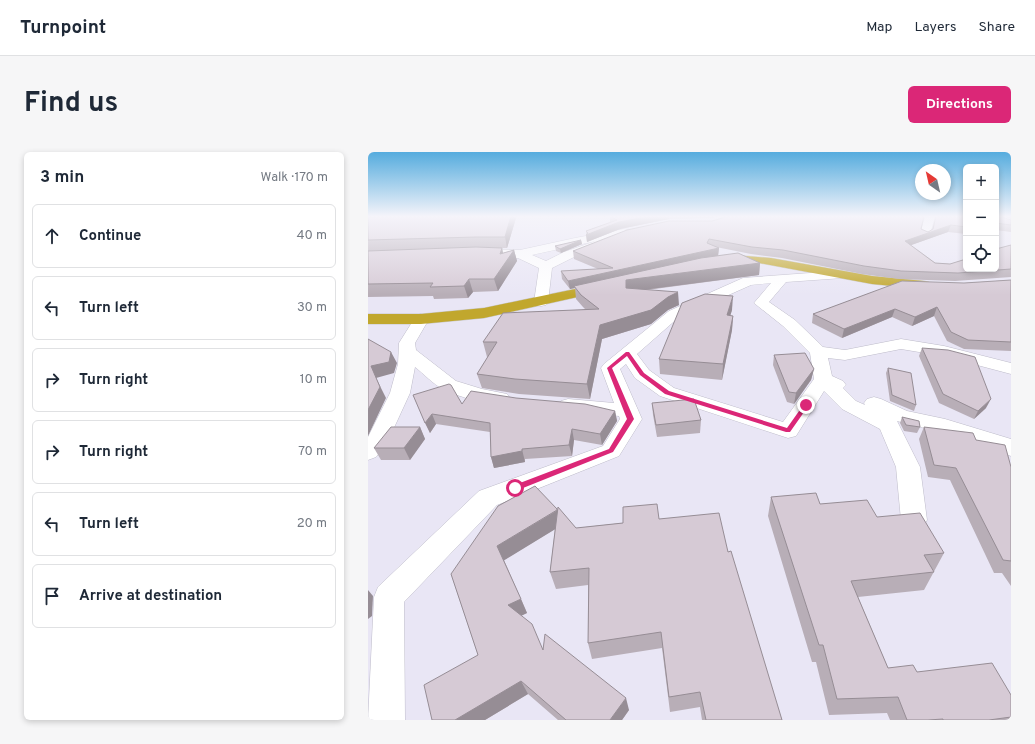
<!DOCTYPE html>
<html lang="en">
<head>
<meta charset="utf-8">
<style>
  :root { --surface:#fff; --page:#f6f6f7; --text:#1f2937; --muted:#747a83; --line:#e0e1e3; --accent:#db2777 }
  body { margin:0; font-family:Overpass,sans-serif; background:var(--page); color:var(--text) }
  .controls { position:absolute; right:12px; top:12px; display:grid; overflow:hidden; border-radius:6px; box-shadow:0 2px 6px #0003 }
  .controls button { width:36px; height:36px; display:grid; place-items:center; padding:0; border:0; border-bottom:1px solid var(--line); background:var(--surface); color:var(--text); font:20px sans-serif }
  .compass { position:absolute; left:547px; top:12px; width:36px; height:36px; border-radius:50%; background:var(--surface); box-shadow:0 2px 6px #0003; rotate:326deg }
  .stop { position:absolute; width:12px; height:12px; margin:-9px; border:3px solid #db2777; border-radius:50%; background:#fff }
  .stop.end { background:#db2777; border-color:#fff; box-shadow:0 1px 4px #0008 }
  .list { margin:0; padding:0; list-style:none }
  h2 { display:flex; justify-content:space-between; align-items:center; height:52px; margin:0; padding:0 16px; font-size:17px }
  h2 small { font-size:13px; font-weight:400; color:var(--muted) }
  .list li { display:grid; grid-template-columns:26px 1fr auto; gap:12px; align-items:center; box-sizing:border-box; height:64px; margin:0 8px 8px; padding:0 8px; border:1px solid var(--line); border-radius:6px }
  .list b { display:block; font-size:15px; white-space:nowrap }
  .list em { font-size:13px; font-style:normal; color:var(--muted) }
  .icon { flex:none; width:22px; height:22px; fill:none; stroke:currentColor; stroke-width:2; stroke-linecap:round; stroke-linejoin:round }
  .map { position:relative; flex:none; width:643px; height:568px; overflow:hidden; border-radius:6px }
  header { display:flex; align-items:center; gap:24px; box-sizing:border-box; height:56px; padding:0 20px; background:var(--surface); border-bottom:1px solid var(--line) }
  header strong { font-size:19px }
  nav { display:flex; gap:22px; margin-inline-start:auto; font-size:14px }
  .intro { display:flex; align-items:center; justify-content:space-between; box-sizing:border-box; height:96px; padding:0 24px }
  h1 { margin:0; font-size:28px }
  .button { padding:10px 18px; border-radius:6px; background:var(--accent); color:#fff; font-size:14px; font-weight:700 }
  main { display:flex; gap:24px; padding:0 24px }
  aside { flex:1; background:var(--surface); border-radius:6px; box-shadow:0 2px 6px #0003 }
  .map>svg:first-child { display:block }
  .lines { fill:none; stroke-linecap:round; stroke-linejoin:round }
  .minor-casing { stroke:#bebcca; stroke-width:1 }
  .highway-casing { stroke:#c9c9ca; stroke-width:1 }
  .minor { fill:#fff; fill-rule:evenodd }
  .highway { fill:#c1a72d; fill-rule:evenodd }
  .wall { fill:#b8aeb7 }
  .shaded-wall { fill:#968d95 }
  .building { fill:#d6cad5; stroke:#968d95 }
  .route { fill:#db2777 }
</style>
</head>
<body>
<header>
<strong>Turnpoint</strong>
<nav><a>Map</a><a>Layers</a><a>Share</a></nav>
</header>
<div class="intro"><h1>Find us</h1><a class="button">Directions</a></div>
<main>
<aside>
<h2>3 min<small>Walk · 170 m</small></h2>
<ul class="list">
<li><svg class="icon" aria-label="ahead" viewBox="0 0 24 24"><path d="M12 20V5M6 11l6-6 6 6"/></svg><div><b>Continue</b></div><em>40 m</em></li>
<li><svg class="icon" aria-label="left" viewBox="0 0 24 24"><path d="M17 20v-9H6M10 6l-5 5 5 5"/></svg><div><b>Turn left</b></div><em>30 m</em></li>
<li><svg class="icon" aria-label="right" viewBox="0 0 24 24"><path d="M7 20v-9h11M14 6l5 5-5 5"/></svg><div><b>Turn right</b></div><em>10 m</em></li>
<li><svg class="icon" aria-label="right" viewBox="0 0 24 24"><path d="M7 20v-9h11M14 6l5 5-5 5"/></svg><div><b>Turn right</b></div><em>70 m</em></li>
<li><svg class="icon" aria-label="left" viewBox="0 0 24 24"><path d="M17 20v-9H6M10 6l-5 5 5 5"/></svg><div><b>Turn left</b></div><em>20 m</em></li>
<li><svg class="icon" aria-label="arrive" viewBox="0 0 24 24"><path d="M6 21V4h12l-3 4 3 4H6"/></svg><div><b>Arrive at destination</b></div></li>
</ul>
</aside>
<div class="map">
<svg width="643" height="568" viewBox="0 0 643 568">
  <rect width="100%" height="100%" fill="#e9e6f5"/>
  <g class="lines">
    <g class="minor-casing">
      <g id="minor">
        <path d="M557,64H567L562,83L557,86L552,83Z"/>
        <path d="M256,77L260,78L261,80L260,82L236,87L240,90L238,92L204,106L184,116L180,150L178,153L173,154L168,153L166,150L171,116L150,106L117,105L113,104L111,101L113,98L117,97L152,98L207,86ZM228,89L196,100L178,109L164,103Z"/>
        <path d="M470,119L475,120L477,123L475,126L418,130L401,150L427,168L455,195L477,198L533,187L576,194L643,211V222L575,204L533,197L477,208L460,206L464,224L475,229L478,233L475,236L488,249L497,253L496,251L499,247L506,245L513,247L539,259L577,267L643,287V304L564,278L529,269L552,315L559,368L555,375L546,378L537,375L533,368L528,315L512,277L474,257L456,239L428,284L420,286L292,244L267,226L258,212L252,217L274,267L251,304L129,353L36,450L37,568H0L6,445L10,435L111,339L235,294L252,267L251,264L193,257L190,253L193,249L200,247L246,251L233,216L236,212L301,159L375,126ZM403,131L386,151L415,174L442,201L446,227L415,270L306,236L281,218L269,202L311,165L383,133Z"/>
        <path d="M53,162L58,164L61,167L47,191L48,198L88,229L114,237L139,242L142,246L139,250C124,254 89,245 75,237C65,232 56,222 47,215L42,241L19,291L8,305L0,308V285L22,241L30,212L31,191L48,164Z"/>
      </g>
    </g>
    <g class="highway-casing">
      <g id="highway">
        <path d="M366,103L403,106L504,124L556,129L561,130L563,133L561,136L556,137L504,132L391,111H349L347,108L349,105Z"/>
        <path d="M236,131L241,132L243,135L241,138L116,166L53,172H0V162H53L116,156Z"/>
      </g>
    </g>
    <use href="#minor" class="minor"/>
    <use href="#highway" class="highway"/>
  </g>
  <g class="wall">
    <path d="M0,64L148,66L139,96H134L135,101L146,98L149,109L130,139L105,140L100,146L66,147L65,144L0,145Z"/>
    <path d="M242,64H350L343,66L301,67L252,77L219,90L218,79L243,70H242Z"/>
    <path d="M568,64H598V82L580,80L543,93L567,111L582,112L643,93V125L587,129L531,127L494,122L414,106L383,102L348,95L351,96L350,104L392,111L391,123L279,138L311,153L300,158L283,172L234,187L222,247L151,242L114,236L109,222L120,205H119L115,190L217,157L215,155L208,147L207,136L202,137L194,127L193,119L230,117L206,107L205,99L344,69L553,77L560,80L564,78Z"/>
    <path d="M628,64L643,73V80L628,78Z"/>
    <path d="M636,64H643V67Z"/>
    <path d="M213,88L214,92L193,101L188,99L187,94Z"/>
    <path d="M643,128V199L596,197L579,189L566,164L544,174L524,165L474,186L444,171L445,162L596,131Z"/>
    <path d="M364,158L362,164H365L364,178L354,228L292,222L291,207Z"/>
    <path d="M554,196L618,256L606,267L571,251L551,204Z"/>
    <path d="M406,203L446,217L443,228L426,252L419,250L405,213Z"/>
    <path d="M520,216L548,253L546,259L522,249L518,221Z"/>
    <path d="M45,243L94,252L148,246L247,259L249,269L234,293L206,288L204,304L157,307V310L126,316L123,305L122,280L68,272L62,281Z"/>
    <path d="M284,251L333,268L332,281L289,285L285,263Z"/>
    <path d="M534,265L552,275L549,281L536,279L532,271Z"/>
    <path d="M52,275L57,287L42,308H13L6,296Z"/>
    <path d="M556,275L608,288L643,315V434L634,421H626L582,328L560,325L551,287Z"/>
    <path d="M403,345L509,365L576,401L556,438L490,445L520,516L549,520L643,543V568H522L519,561L461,563L448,510H444L400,364Z"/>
    <path d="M189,357L208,376L291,367L360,400L414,568H334L332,555L302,560L294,496L224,507L220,491V433L188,437L182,420L187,377L136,408L159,461L153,464L175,498L261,558L254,568H190L160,542L117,568H64L110,503L83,422Z"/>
  </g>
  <g class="shaded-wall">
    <path d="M0,64H45L0,66Z"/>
    <path d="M143,64H147L148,66L139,96L137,85Z"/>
    <path d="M283,64H301V67L252,77L219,90L218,83L251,70Z"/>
    <path d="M343,64H350L343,66Z"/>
    <path d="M583,73L580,80L535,96L537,89Z"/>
    <path d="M213,88L214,92L193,101L192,97Z"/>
    <path d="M134,96L136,107L132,102Z"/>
    <path d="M351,96L350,104L206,134L207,136L202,137L200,129Z"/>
    <path d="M146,98L149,109L130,139L126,127Z"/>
    <path d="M392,111L391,123L259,140L258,136V128Z"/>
    <path d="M101,127L105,140L100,146L96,134Z"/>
    <path d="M310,140L311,153L300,158L283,172L234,187L222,247L219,232L232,173Z"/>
    <path d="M365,144L364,158L358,177L359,163Z"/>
    <path d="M569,155L566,164L544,174L547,165Z"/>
    <path d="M527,157L524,165L474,186L476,177Z"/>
    <path d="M365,164L364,178L354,228L355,212Z"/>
    <path d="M23,200L29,211L26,221L8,226L18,246L0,284V258L3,214Z"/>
    <path d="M446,217L443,228L426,252L428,241Z"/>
    <path d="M623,247L618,256L606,267L610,259Z"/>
    <path d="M247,259L249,269L234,293L232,282Z"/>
    <path d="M64,262L68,272L62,281L57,271Z"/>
    <path d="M52,275L57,287L42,308L36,296Z"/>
    <path d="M204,277L206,288L204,304L201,293Z"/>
    <path d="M154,297L157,310L126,316L123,305Z"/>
    <path d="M190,358L194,373L135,409L129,394Z"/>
    <path d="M0,438L5,444L4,464L0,467Z"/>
    <path d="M153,447L159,461L146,467L140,453Z"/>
    <path d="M153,529L160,542L117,568H87Z"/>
    <path d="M258,546L261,558L254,568H242Z"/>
  </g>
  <g class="building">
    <path d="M24,64H143L137,85H108L0,88V65Z"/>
    <path d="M242,64H283L251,70L218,83L220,81L218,79L249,68Z"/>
    <path d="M361,64H556L553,77L560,80L565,77L568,64H598V75L583,73L537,89L567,111L582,112L598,107V117H628V97L643,93V117L590,121L533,119L496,114L415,98L384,95L341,87L339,91L351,96L200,129L193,119L245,116L205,99L259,78L301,69H344Z"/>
    <path d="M628,64H630L643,68V73L628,71Z"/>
    <path d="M213,88L192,97L187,94Z"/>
    <path d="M108,95L134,96L132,102L146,98L126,127H101L96,134L62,135L65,131L0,132V99Z"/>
    <path d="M370,101L392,111L258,128V136L310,140L300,145L283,158L232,173L219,232L147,227L109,222L129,190H115L135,161L231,157L213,143L206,134L333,106Z"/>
    <path d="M643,128V190L600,188L583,180L569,155L547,165L527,157L476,177L445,162L534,129L596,131Z"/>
    <path d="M337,142L365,144L359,163L365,164L355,212L291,207L314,151Z"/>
    <path d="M0,187L23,200L21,210L3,214L12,235L0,258Z"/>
    <path d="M554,196L580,198L607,205L623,247L610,259L575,242Z"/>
    <path d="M437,201L446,217L428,241L421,240L406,203Z"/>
    <path d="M520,216L543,221L548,253L524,243Z"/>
    <path d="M81,232L83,233L94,252L103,239L148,246L217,252L247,259L232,282L204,277L201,293L154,297V299L123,305L122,271L64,262L57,271L45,243Z"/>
    <path d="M326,247L333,268L288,273L284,251Z"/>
    <path d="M534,265L551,269L552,275L538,273Z"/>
    <path d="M23,275H52L36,296H6Z"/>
    <path d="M556,275L605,281L608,288L637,293L643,315V409L635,408L588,316L566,313Z"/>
    <path d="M167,334L189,357V358L129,394L153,447L140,453L164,472L175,498L177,482L258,546L242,568H198L153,529L87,568H64L56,533L110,503L83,422L130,354Z"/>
    <path d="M448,341L452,352L499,348L509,365L552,361L576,401L556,403L566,420L483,429L520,516L545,513L549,520L624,511L643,543V565L621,568H575V567L560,568H539L530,545L469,547L455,493H451L403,345Z"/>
    <path d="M289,352L291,367L351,361L360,400L363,399L414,568H338L332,540L301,545L293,480L220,491L221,416L182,420L190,355L208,376L255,371V355Z"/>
  </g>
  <linearGradient id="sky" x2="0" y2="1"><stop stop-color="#55acde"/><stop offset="0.45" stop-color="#f5f4fa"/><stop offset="1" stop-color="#f5f4fa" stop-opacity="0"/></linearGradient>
  <rect width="643" height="143" fill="url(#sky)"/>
  <path class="route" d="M258,200H261L276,221L301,239L419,276L436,252L441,253L422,280H418L297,242L272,223L259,204L244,216L266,267L245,300L150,338H144V334L241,297L259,267L239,216Z"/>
</svg>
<div class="controls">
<button>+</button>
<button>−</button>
<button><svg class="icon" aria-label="locate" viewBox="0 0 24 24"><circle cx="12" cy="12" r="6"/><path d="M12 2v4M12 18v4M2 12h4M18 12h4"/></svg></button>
</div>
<svg class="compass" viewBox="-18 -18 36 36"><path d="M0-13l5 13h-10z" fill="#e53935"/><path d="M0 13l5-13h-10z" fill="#747a83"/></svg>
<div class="stop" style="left:147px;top:336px"></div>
<div class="stop end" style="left:438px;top:253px"></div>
</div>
</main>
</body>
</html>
